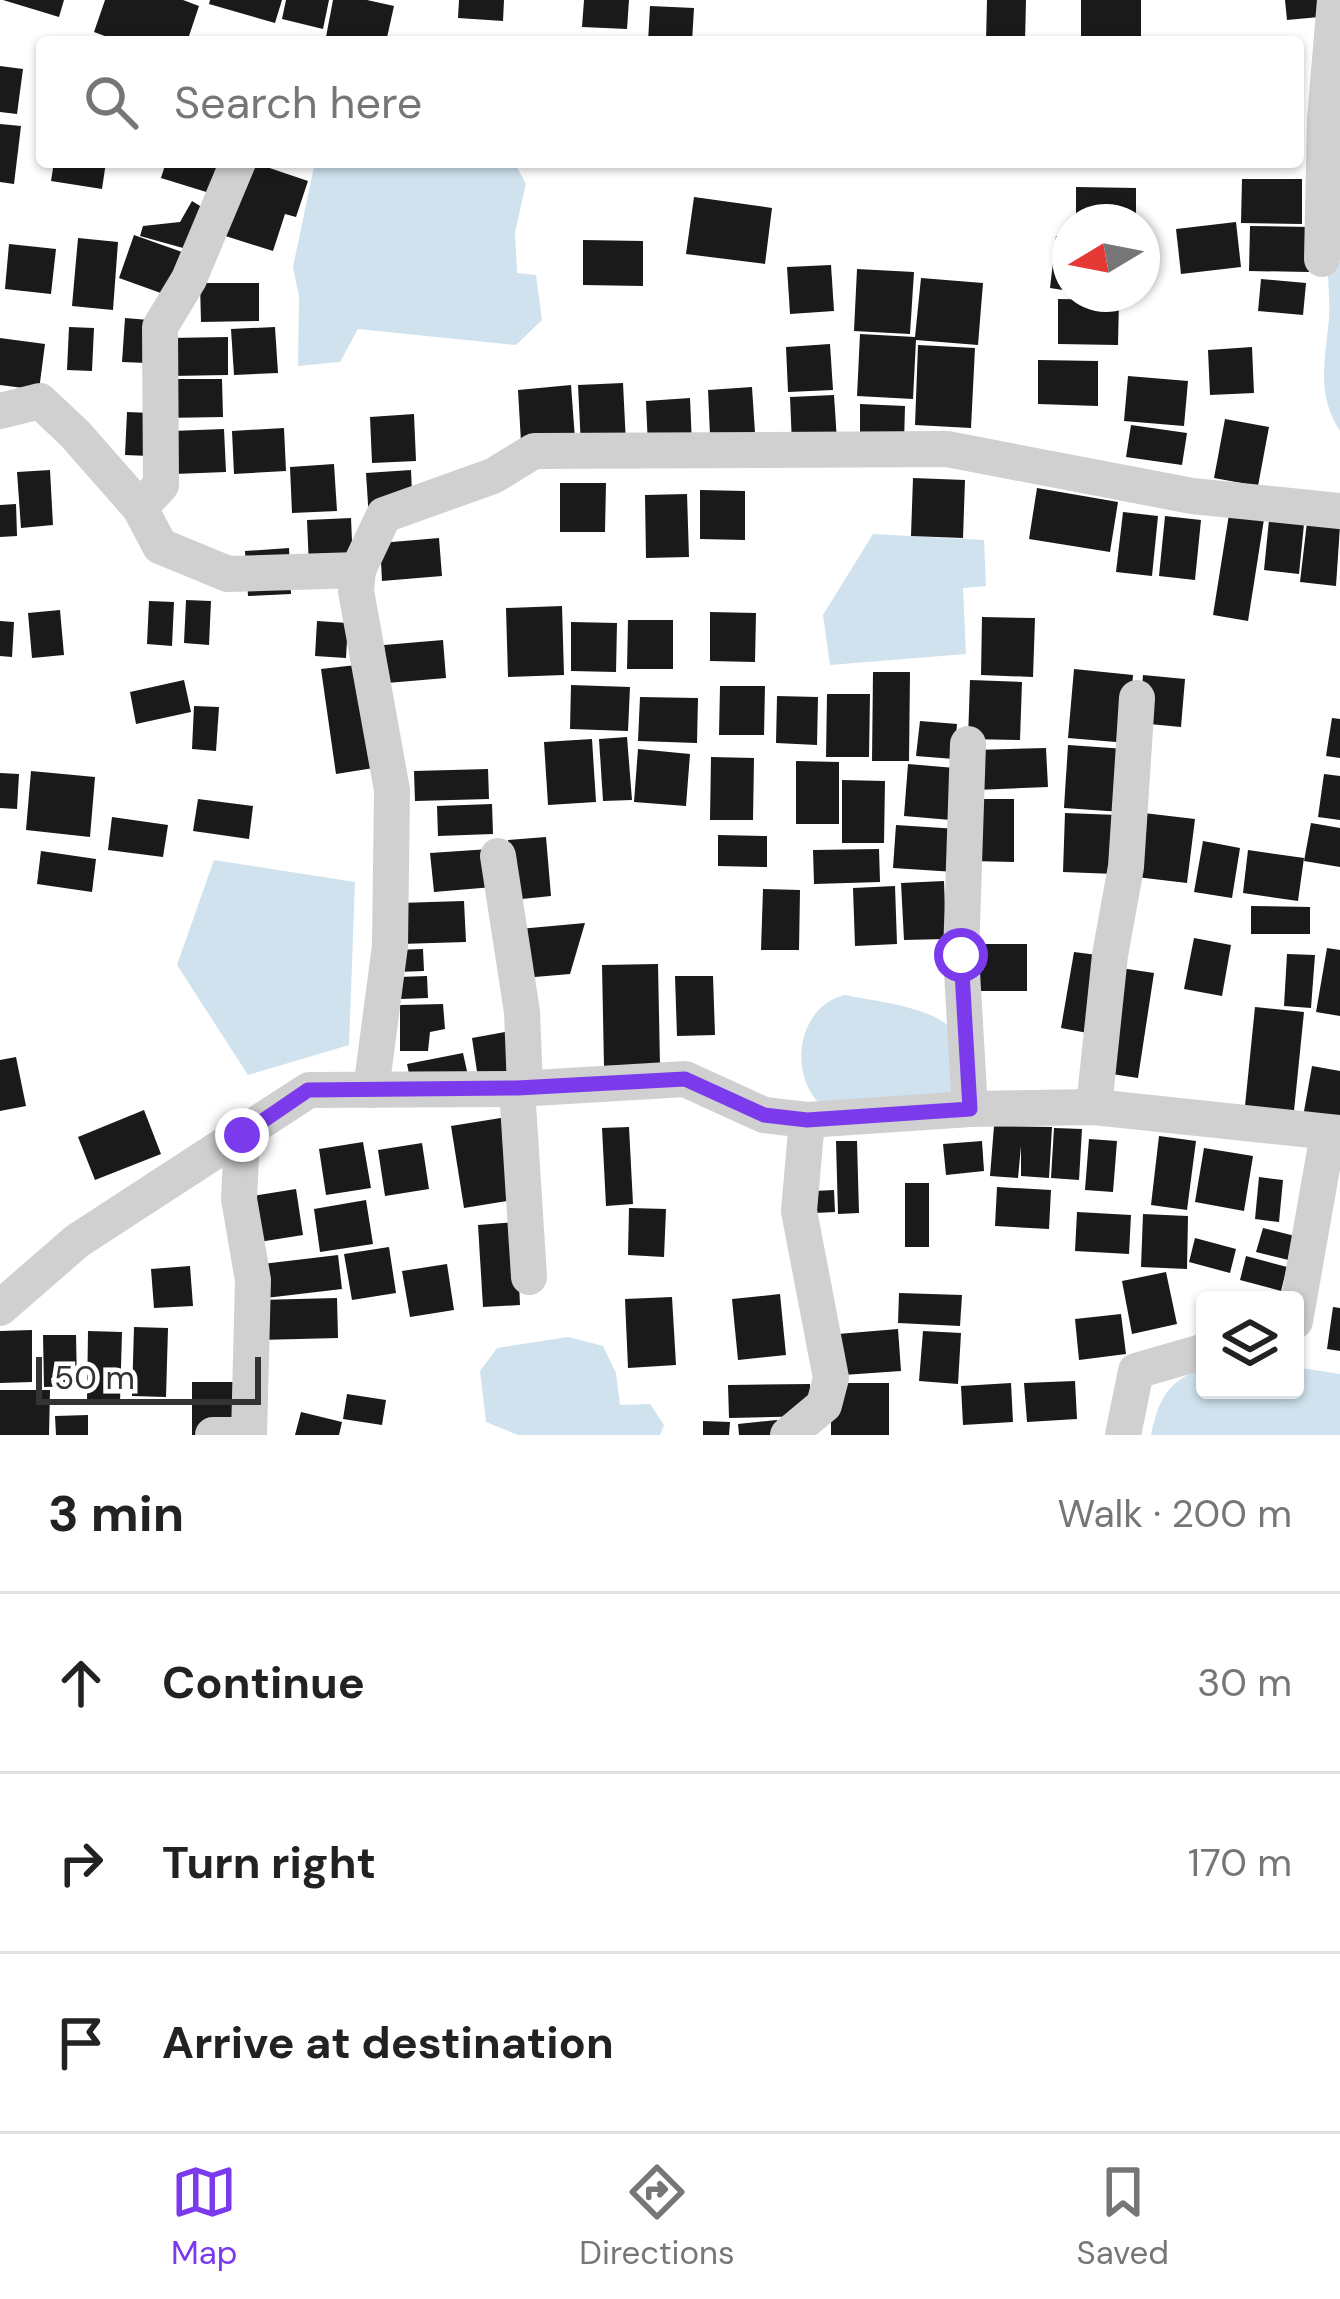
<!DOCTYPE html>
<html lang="en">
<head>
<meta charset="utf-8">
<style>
  :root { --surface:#fff; --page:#f6f6f6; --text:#222; --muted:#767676; --line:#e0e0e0; --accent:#7c3aed }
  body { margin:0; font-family:"DM Sans",sans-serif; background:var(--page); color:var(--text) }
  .controls { position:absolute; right:36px; bottom:36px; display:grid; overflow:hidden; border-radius:12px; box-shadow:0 3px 9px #0004 }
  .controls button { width:108px; height:108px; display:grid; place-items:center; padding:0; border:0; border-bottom:3px solid var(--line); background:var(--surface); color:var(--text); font:60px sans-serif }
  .compass { position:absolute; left:1052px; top:204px; width:108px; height:108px; border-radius:50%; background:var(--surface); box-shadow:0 3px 9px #0004; rotate:260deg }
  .scale { position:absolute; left:36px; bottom:30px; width:225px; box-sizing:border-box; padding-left:12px; border:6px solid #333; border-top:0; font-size:33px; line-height:42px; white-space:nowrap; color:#333; -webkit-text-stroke:9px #fff; paint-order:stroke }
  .stop { position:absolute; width:36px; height:36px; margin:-27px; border:9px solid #7c3aed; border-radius:50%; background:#fff }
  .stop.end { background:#7c3aed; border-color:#fff; box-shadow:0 3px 12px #0008 }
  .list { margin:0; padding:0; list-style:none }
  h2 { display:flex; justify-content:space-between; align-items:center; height:156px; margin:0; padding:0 48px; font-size:51px }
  h2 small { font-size:39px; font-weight:400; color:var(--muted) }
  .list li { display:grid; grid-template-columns:78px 1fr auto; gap:36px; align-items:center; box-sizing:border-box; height:180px; padding:0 48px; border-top:3px solid var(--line) }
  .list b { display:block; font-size:45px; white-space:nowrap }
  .list em { font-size:39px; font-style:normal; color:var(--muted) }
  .icon { flex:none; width:66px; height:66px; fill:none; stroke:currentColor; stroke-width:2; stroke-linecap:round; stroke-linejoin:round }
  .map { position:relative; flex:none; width:1340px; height:1435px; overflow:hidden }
  .search { position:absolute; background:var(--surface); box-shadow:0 3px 9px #0004; left:36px; right:36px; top:36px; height:132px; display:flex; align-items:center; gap:30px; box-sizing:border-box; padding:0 42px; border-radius:12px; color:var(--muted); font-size:45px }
  .sheet { height:696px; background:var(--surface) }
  nav { display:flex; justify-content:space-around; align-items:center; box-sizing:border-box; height:168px; border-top:3px solid var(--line); background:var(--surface); font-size:33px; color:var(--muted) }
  nav a { display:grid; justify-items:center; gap:6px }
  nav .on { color:var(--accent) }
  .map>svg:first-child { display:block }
  .water { fill:#cfe2ee }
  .building { fill:#1a1a1a }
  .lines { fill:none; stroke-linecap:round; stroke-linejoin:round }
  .minor { stroke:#d0d0d0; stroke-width:36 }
  .route { stroke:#7c3aed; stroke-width:15 }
</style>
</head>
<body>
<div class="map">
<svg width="1340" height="1435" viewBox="0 0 1340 1435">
  <rect width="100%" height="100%" fill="#fff"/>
  <g class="water">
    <path d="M315,162H514L526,184L515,232L517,273L536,275L542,320L516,345L358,329L340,362L298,366L299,296L293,267Z"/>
    <path d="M1340,262V431C1318,397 1324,367 1328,328C1331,309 1328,289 1328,270Z"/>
    <path d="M873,534L984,540L986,586L963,588L966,654L830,665L823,615Z"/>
    <path d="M214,860L355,882L349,1045L248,1075L177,965Z"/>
    <path d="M845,995C872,1001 949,1008 956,1038C960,1054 953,1078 951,1095L820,1104C787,1072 799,1005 845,995Z"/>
    <path d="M568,1337L603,1346L616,1373L620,1405L650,1404L664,1425L660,1435H518L486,1422L480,1371L497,1348Z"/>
    <path d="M1295,1367L1340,1374V1435H1151C1159,1398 1168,1380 1205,1368V1390H1295Z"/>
  </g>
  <g class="building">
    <path d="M3,0H64L59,17Z"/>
    <path d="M105,0H183L199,6L187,42H121L94,32Z"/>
    <path d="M210,0H282L275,23L209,4Z"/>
    <path d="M286,0H329L323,29L282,19Z"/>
    <path d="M333,0H367L394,6L386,42H349L326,37Z"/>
    <path d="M459,0H504L503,21L458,18Z"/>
    <path d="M584,0H629L627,29L582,27Z"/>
    <path d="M987,0H1026L1025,42H986Z"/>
    <rect x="1081" y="0" width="60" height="42"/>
    <path d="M1285,0H1329L1330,16L1287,20Z"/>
    <path d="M650,6L694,8L692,42H648Z"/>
    <path d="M0,66L23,69L17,114L0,112Z"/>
    <path d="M0,124L21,126L14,184L0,182Z"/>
    <path d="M54,162H106L102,189L51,181Z"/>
    <path d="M166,162L225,165L216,195L161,178Z"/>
    <path d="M252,162L308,181L296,217L285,214L273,251L216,233Z"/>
    <path d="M1242,179H1302V224L1241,223Z"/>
    <path d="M1076,187L1136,188V222H1076Z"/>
    <path d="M694,197L772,208L765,264L686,254Z"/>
    <path d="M192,201L218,217L208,255L140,236L143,226L180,222Z"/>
    <path d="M1236,222L1241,267L1181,274L1176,229Z"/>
    <path d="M1250,226L1310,227L1309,272L1249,271Z"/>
    <path d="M134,235L199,258L183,301L119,278Z"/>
    <path d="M1056,236L1070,237V291L1050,288Z"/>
    <path d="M78,238L118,242L113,310L72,306Z"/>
    <path d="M583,240L643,241V286L583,285Z"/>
    <path d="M9,244L56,249L51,294L5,289Z"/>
    <path d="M831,265L834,311L790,314L787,267Z"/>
    <path d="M857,269L914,272L910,334L854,331Z"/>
    <path d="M921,278L983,283L978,345L916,340L913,399L857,396L860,334L915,337Z"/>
    <path d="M1261,279L1306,283L1303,315L1258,311Z"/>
    <path d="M200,283H259V321L201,322Z"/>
    <path d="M1058,299L1119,300L1118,345L1058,344Z"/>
    <path d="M125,318L149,320L147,363L122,362Z"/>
    <path d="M69,327L94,328L92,371L67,370Z"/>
    <path d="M275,327L278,373L234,375L231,329Z"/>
    <path d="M228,337V375L170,376L169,338Z"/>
    <path d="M0,338L45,344L39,390L0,385Z"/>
    <path d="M830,344L833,390L788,392L786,347Z"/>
    <path d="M918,345L975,348L971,428L915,425Z"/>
    <path d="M1252,347L1254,393L1210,395L1208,350Z"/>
    <path d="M1038,360L1098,361V406L1038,404Z"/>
    <path d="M1128,376L1188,381L1184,426L1124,421Z"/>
    <path d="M164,379H222L223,417L164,418Z"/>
    <path d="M623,383L626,444L581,446L578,385Z"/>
    <path d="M571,385L575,439L521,442L518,390Z"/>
    <path d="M752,387L755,433L710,435L708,390Z"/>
    <path d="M834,395L837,441L792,444L790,397Z"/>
    <path d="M690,398L692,445L648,447L646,401Z"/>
    <path d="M860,404L905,406L904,444L860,442Z"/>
    <path d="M127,412L151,413L149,456L125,455Z"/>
    <path d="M414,414L416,461L372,463L370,417Z"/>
    <path d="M1225,419L1269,427L1258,486L1214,478Z"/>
    <path d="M1131,425L1187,433L1182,465L1126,457Z"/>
    <path d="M284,428L286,471L234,474L232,431Z"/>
    <path d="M224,429L226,472L174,474L172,431Z"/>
    <path d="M334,464L337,511L292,513L290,467Z"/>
    <path d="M50,470L53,525L21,528L17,472Z"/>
    <path d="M411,470L413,516L369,519L366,473Z"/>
    <path d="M913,478L965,480L963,538L911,536Z"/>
    <path d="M560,483H606L605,532H560Z"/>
    <path d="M1037,488L1118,502L1110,552L1029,539Z"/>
    <path d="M700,490L745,491V540L700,539Z"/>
    <path d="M687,494L689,557L646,558L645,495Z"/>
    <path d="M16,504L17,536L0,537V505Z"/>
    <path d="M1230,508L1265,513L1248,621L1213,615Z"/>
    <path d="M1270,510L1305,514L1299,574L1264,570Z"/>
    <path d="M1123,512L1158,516L1152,576L1116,572Z"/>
    <path d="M1165,516L1201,520L1195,580L1159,576Z"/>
    <path d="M351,518L353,564L309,567L307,520Z"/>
    <path d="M1307,522L1340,526L1336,586L1300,582Z"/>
    <path d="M439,538L442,576L382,581L380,543Z"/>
    <path d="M289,548L291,594L248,596L245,551Z"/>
    <path d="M186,600L211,601L209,645L184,643Z"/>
    <path d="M149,601L174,602L172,646L147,644Z"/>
    <path d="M562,606L564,675L508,677L506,608Z"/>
    <path d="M60,610L64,655L32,658L28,613Z"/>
    <path d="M710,612L756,613L755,662L710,661Z"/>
    <path d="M982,617L1035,618L1033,677L981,675Z"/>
    <path d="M628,620H673V669H627Z"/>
    <path d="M0,621L14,622L12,657L0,656Z"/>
    <path d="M317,621L348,623L346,658L315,656Z"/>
    <path d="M571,622L617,623L616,672L571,671Z"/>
    <path d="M443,640L446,678L387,683L384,645Z"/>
    <path d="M365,664L380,767L336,774L321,669Z"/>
    <path d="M1074,669L1133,675L1128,743L1068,738Z"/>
    <path d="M873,672H910L909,761H872Z"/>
    <path d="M1143,675L1185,679L1181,727L1139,723Z"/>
    <path d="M184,680L191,712L136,724L130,692Z"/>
    <path d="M970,680L1022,682L1020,740L968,739Z"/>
    <path d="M571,685L630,687L628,731L570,729Z"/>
    <path d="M720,686H765L764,735H719Z"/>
    <path d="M827,694H870L869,757H826Z"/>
    <path d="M777,696L818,697L817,745L776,743Z"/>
    <path d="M640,697L698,698L697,743L638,741Z"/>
    <path d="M194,706L219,707L216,751L192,749Z"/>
    <path d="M1332,718L1340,719V758L1326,756Z"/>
    <path d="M920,721L957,724L954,759L916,756Z"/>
    <path d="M627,737L632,800L603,801L599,739Z"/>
    <path d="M592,739L596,802L548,805L544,742Z"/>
    <path d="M1068,745L1126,749L1122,812L1064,808Z"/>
    <path d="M1046,748L1048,787L976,790L974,750Z"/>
    <path d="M638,749L690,754L686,806L634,802Z"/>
    <path d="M711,757L754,758L753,820H710Z"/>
    <path d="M796,761L839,762V824H796Z"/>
    <path d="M908,764L955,768L951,820L904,816Z"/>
    <path d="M488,769L489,799L415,801L414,771Z"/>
    <path d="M31,771L95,777L90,837L26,830Z"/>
    <path d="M0,773L19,774L17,809L0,808Z"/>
    <path d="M1324,774L1340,776V820L1318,817Z"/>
    <path d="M842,780L885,781L884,843H842Z"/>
    <path d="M198,799L253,806L249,839L193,831Z"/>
    <path d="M972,799H1014V862L971,861Z"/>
    <path d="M492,804L493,834L438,836L437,806Z"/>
    <path d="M1135,812L1195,819L1187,883L1128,876Z"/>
    <path d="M1065,813L1118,815L1115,874L1063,872Z"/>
    <path d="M112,817L168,825L163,857L108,850Z"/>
    <path d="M1311,823L1340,828V867L1304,861Z"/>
    <path d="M896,825L958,829L955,872L893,868Z"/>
    <path d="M718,835L767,836V867L718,866Z"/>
    <path d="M546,837L551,896L512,900L508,840Z"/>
    <path d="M1203,841L1240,848L1232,898L1194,892Z"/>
    <path d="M490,849L493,887L434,892L430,853Z"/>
    <path d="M879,849L880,882L814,884L813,850Z"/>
    <path d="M1248,850L1304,858L1298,901L1243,893Z"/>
    <path d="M41,851L96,859L92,892L37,884Z"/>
    <path d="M944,881L946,939L904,940L901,883Z"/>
    <path d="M895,886L897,944L855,946L853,888Z"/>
    <path d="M763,889L800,890L799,950H761Z"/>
    <path d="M464,901L466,942L400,944L399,903Z"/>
    <path d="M1251,906L1310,907V934H1251Z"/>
    <path d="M585,923L570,974L511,979L508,930Z"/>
    <path d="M1194,938L1231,945L1222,996L1184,989Z"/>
    <rect x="971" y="944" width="56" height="47"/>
    <path d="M1327,948L1340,950V1016L1316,1012Z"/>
    <path d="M423,949L424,971L396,972L395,950Z"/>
    <path d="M1074,952L1105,956L1093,1034L1061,1028Z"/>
    <path d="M1287,954L1315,955L1311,1008L1284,1006Z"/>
    <path d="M658,964L660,1065L604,1066L602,965Z"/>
    <path d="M1121,968L1154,973L1138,1078L1105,1073Z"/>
    <path d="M427,976L428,998L400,999L399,977Z"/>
    <path d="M675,976H713L715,1035L677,1036Z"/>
    <path d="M443,1004L445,1029L430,1032L428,1051H400V1005Z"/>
    <path d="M1255,1007L1304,1012L1294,1111L1245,1106Z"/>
    <path d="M505,1032L513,1080L479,1085L472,1038Z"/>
    <path d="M463,1053L470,1085L413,1093L407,1064Z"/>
    <path d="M16,1057L26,1106L0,1111V1060Z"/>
    <path d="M1312,1066L1340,1071V1123L1303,1117Z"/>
    <path d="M144,1110L161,1154L95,1180L78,1137Z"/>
    <path d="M513,1116L526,1198L464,1208L451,1126Z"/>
    <path d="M994,1126L1052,1127L1049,1178L1021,1176V1146L1018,1178L990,1176Z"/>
    <path d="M629,1127L633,1204L606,1206L602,1128Z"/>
    <path d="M1054,1128L1082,1129L1079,1180L1051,1178Z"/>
    <path d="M1159,1136L1196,1141L1187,1210L1151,1205Z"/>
    <path d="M1089,1139L1117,1141L1113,1192L1085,1190Z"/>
    <path d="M836,1141H857L859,1213L838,1214Z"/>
    <path d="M982,1141L984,1171L946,1175L943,1144Z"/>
    <path d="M363,1142L371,1188L326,1195L319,1149Z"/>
    <path d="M422,1143L429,1189L385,1196L378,1150Z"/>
    <path d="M1204,1148L1253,1156L1244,1211L1195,1202Z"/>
    <path d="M1259,1177L1283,1180L1279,1222L1255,1219Z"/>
    <rect x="905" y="1183" width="24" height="64"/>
    <path d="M997,1187L1051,1190L1049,1229L995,1226Z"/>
    <path d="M296,1189L303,1235L259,1242L252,1196Z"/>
    <path d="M834,1190L835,1212L815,1213L814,1191Z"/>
    <path d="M366,1200L373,1244L320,1252L314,1209Z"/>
    <path d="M629,1208L666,1209L664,1257L628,1255Z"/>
    <path d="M1077,1212L1131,1215L1129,1254L1075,1251Z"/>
    <path d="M1143,1214L1188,1216L1187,1269L1141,1267Z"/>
    <path d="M516,1222L520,1305L483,1307L478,1225Z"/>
    <path d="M1263,1228L1303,1238L1297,1262L1256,1252Z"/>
    <path d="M1195,1238L1236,1249L1230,1273L1189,1262Z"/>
    <path d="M389,1247L396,1293L352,1300L344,1254Z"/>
    <path d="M338,1255L342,1289L257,1299L253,1265Z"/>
    <path d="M1246,1256L1287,1267L1281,1291L1240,1280Z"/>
    <path d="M447,1264L454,1310L410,1317L402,1271Z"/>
    <path d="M190,1266L193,1306L154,1308L151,1269Z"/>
    <path d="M1166,1272L1177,1324L1132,1334L1122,1281Z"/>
    <path d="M899,1293L962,1295L960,1326L898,1323Z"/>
    <path d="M780,1294L786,1355L738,1360L732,1299Z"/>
    <path d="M672,1297L676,1365L628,1368L625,1299Z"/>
    <path d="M337,1298L338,1338L259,1340L258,1300Z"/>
    <path d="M1333,1307L1340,1308V1351L1327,1349Z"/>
    <path d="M1121,1314L1126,1354L1079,1360L1075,1319Z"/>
    <path d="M134,1327L168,1328L166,1397L132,1396Z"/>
    <path d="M898,1329L901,1371L829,1376L826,1335Z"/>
    <path d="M32,1330V1382L0,1383V1331Z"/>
    <path d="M88,1331L122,1332L120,1402L87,1401Z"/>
    <path d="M923,1331L961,1333L958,1384L919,1381Z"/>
    <path d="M43,1335H76L77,1386L44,1387Z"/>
    <path d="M1075,1381L1077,1419L1027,1422L1024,1383Z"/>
    <rect x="192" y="1382" width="43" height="53"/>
    <rect x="831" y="1383" width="58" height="52"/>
    <path d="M1011,1383L1013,1422L963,1425L961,1386Z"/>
    <path d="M810,1384L811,1416L729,1418L728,1385Z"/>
    <path d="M0,1390H50L49,1435H0Z"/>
    <path d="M347,1394L386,1400L382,1425L343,1419Z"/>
    <path d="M301,1412L342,1422L339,1435H295Z"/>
    <path d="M88,1415V1435H56L55,1416Z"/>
    <path d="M777,1420L779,1435H739L738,1424Z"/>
    <path d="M703,1421L730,1422L729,1435H703Z"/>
  </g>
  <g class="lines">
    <g class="minor">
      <path d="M1322,259L1325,119L1335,0"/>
      <path d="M0,411L40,401L75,434L140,508L160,546L228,574L358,570L356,591L392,790L390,946L371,1090"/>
      <path d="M140,508L161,485L160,327L189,279L238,162"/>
      <path d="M358,570L384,515L493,476L534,451L947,449L1192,496L1340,511"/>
      <path d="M968,744L961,955L970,1109"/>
      <path d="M498,856L522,1012L525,1088"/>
      <path d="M517,1089L529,1277"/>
      <path d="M1094,1107L1110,955L1126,867L1137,698"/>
      <path d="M242,1135L239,1199L253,1280L249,1435"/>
      <path d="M0,1308L77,1241L309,1090L517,1089L685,1079L764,1115L807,1120L970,1109L1094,1107L1340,1133"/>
      <path d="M1295,1321L1328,1134"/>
      <path d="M213,1435H243"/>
      <path d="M788,1435L824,1405L831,1378L799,1211L807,1120"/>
      <path d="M1123,1435L1136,1371L1205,1351"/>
    </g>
  </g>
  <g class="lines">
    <path class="route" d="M242,1135L308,1090L517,1088L685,1079L764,1115L807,1120L970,1109L961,955"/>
  </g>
</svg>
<div class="controls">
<button><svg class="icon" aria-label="layers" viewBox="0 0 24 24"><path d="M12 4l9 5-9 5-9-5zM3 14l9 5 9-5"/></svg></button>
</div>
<svg class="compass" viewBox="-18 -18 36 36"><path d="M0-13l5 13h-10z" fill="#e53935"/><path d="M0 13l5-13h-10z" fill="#767676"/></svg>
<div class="scale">50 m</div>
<div class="stop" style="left:961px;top:955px"></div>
<div class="stop end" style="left:242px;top:1135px"></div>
<div class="search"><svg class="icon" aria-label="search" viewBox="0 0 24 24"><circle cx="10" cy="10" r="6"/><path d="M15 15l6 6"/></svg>Search here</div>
</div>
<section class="sheet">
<h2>3 min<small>Walk · 200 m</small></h2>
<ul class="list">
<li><svg class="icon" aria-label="ahead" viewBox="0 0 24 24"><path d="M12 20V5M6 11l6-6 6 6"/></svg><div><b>Continue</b></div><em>30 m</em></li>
<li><svg class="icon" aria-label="right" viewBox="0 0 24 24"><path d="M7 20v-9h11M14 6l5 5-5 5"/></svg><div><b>Turn right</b></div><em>170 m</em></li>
<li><svg class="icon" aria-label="arrive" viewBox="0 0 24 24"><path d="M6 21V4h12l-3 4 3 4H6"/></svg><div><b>Arrive at destination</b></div></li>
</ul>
</section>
<nav>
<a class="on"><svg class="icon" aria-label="map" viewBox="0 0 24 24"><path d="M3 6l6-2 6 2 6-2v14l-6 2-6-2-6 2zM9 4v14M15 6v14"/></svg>Map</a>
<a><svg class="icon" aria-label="directions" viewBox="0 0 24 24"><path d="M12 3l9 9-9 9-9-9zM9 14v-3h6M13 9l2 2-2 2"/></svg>Directions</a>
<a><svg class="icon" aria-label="saved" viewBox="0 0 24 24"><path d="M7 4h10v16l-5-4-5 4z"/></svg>Saved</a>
</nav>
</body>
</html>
